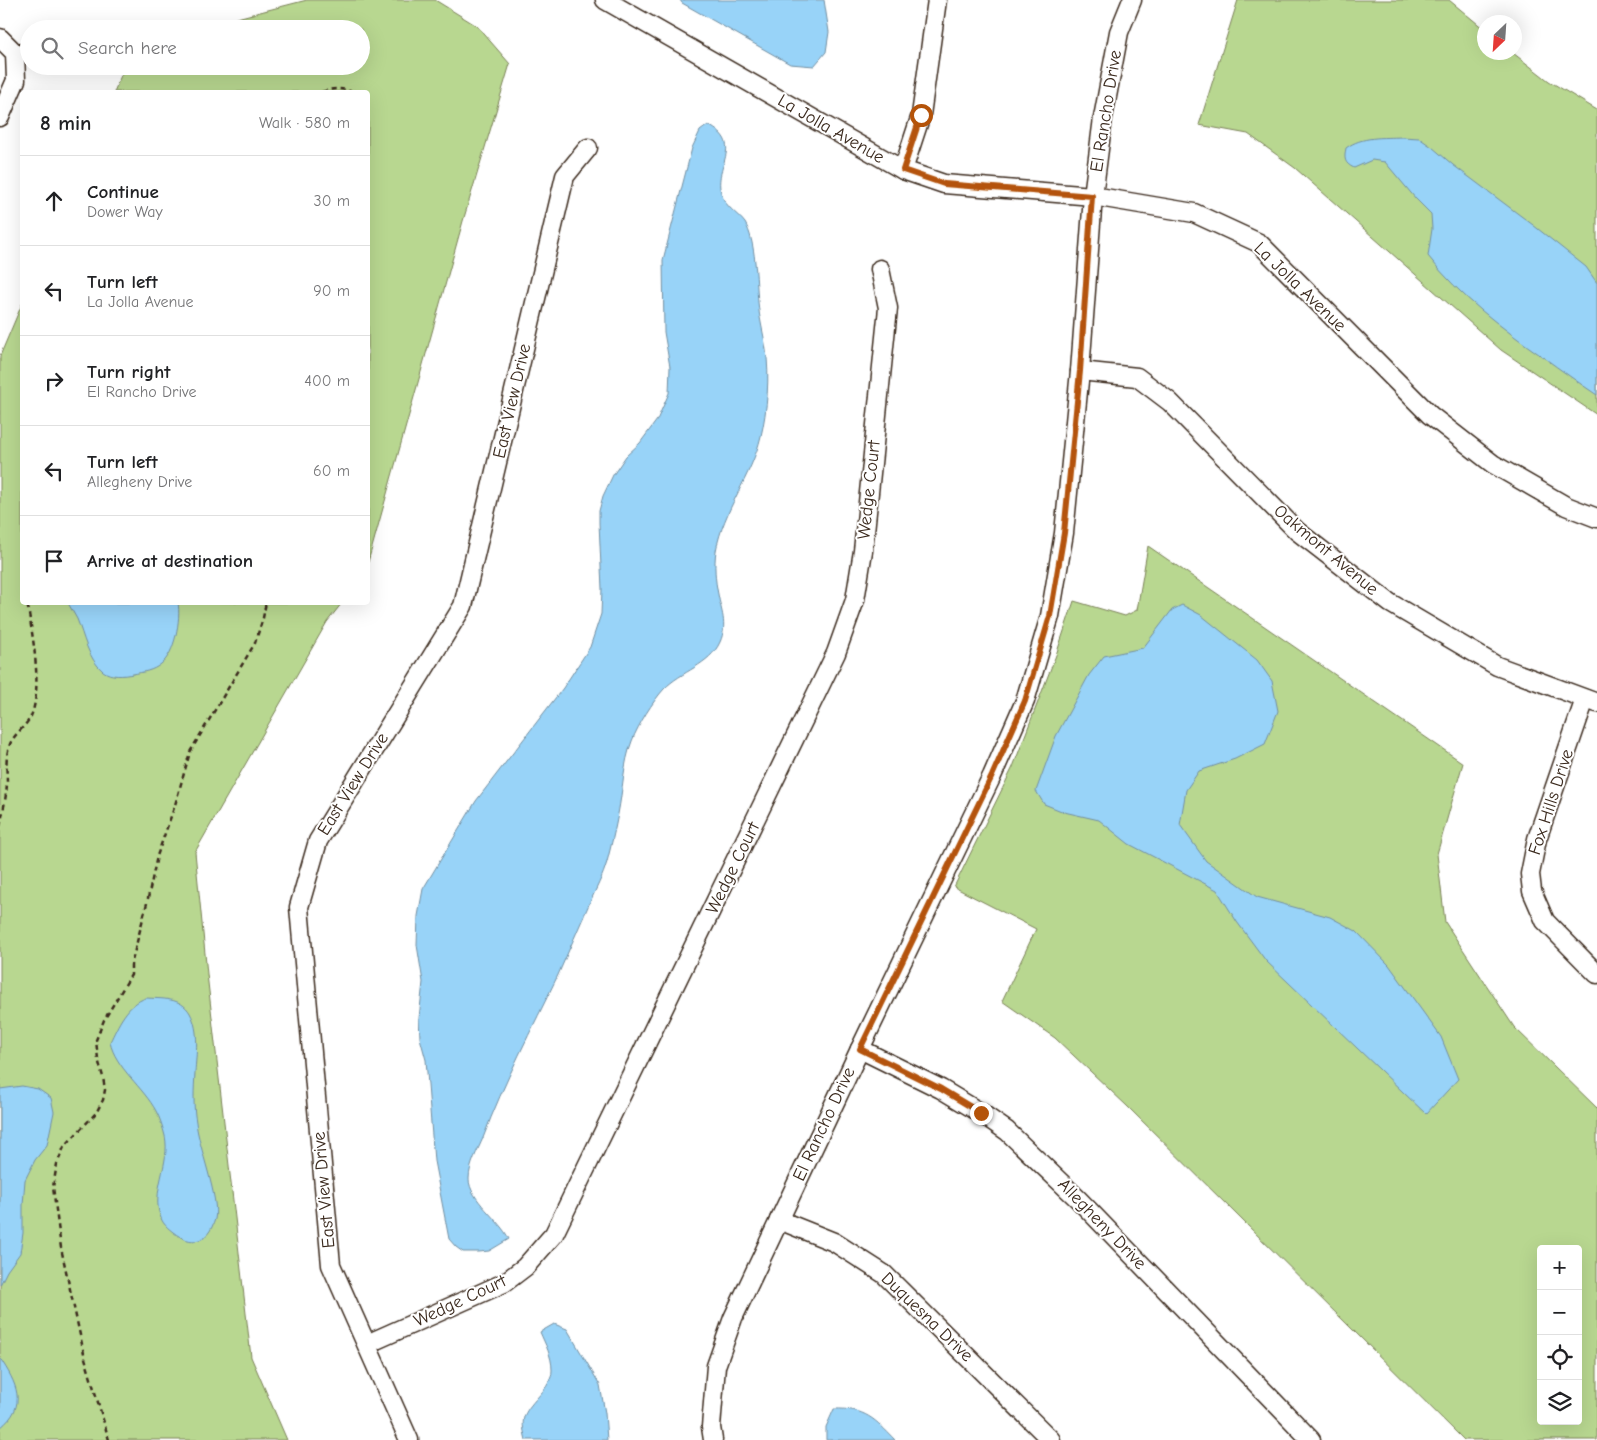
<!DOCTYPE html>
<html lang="en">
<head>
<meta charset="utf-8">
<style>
  :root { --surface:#fff; --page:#f2f2f2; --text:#202124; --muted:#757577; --line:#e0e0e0 }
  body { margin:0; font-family:"Comic Neue",sans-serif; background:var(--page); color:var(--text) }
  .controls { position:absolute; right:15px; bottom:15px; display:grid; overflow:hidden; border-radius:5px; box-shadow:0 5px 20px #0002 }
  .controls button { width:45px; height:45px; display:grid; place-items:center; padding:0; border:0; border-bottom:1px solid var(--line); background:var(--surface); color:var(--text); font:25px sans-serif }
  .compass { position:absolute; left:1477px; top:15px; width:45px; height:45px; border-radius:50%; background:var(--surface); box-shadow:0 5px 20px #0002; rotate:205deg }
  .stop { position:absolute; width:15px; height:15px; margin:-11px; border:4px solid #b45309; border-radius:50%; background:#fff }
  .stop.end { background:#b45309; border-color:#fff; box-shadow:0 1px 5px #0008 }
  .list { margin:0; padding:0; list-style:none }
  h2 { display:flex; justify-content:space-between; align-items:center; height:65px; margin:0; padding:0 20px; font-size:21px }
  h2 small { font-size:16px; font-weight:400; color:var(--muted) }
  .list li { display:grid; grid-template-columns:32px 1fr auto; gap:15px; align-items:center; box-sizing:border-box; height:90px; padding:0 20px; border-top:1px solid var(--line) }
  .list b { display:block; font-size:19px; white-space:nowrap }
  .list p { margin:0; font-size:16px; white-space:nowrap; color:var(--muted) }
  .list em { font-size:16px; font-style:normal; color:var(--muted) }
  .icon { flex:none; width:28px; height:28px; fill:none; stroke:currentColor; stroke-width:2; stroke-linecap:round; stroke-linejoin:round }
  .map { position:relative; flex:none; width:1597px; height:1440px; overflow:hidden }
  .search { position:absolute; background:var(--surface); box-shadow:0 5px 20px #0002; left:20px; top:20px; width:350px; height:55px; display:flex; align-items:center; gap:12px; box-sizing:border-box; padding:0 18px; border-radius:28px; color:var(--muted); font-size:19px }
  .panel { position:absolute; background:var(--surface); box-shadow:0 5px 20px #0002; left:20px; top:90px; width:350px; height:515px; border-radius:5px }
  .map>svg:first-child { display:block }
  .green { fill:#b8d790; stroke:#7a8057; fill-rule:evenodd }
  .water { fill:#98d3f8; stroke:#738fa1 }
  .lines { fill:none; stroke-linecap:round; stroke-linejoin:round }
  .minor-casing { stroke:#3b2a1e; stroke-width:21 }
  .path { stroke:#3b2a1e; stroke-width:2.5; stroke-dasharray:5 4; stroke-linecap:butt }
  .minor { stroke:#fff; stroke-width:18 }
  .route { stroke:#b45309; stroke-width:6 }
  .labels { text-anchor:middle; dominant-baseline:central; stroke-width:4; stroke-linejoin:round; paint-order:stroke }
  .street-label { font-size:18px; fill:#3b2a1e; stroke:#fff }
</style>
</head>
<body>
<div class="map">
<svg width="1597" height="1440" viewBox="0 0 1597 1440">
  <rect width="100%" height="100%" fill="#fff"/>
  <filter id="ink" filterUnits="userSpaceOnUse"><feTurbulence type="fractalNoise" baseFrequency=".02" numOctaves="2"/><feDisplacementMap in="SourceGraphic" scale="10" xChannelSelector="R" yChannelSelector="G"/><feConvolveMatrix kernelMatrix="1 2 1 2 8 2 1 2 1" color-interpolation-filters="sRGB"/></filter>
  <g filter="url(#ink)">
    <g class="green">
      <path d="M307,0H435L477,26L510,64L463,221L368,562V92H114L125,66H361V29H194Z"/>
      <path d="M1238,0H1449L1484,29V52L1513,53L1549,81L1597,110V415L1501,350L1295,168L1248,134L1199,125Z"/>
      <path d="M22,304V602L342,603L327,622L195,852L207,974L251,1357L287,1440H0V356Z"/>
      <path d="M1148,546L1463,763L1437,854L1445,922L1514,1027L1597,1108V1440H1464L1127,1106L1055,1038L1002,1001L1036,929L954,887L1013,767L1056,655L1074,601L1125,616L1137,610ZM1541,1249H1578V1421H1541Z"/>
    </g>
    <g class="water">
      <path d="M680,0H824L829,32L826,52L814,66L790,64L682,3Z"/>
      <path d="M708,125C749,146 707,169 724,200C729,209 739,215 745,223C756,241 756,280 758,302C759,318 764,334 766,350C770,376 767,411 761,436C752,476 723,510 716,551C714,564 715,580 718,594C721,611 728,624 720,642C710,665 681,671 664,689C653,701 638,725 632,741C623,764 623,790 618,814C615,830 611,846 607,862C603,876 596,889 590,902C579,926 569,951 558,975C532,1029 504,1082 483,1138C478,1150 469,1165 469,1179C469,1199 500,1220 509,1239L489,1251L479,1252H463L456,1247L449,1239L434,1161L426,1060L420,1038L419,1018L423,982L417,945L418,916L423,889L476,801L563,688L590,647L601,614L602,589L599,523V511L603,496L613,475L626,456L640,443L657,420L669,393L670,367L664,332L663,260L692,148L700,131Z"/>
      <path d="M1402,137L1419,138L1432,147L1453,165L1533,225L1586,267L1597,283V395C1579,383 1561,370 1543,357C1502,328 1460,297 1428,256L1432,229L1431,214L1416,199L1385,162L1372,160L1354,168C1344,163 1344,159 1346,148C1362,136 1382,138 1402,137Z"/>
      <path d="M68,603H178C181,618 175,654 161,664C153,671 143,672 133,674C123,676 111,677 103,671C88,659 84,636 77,619C74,614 71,608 68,603Z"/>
      <path d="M1182,605L1201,615L1257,660L1272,681L1278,711L1265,744L1235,759L1199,771L1186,790L1180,825L1206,861L1257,897L1330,917L1356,931L1389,965L1441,1037L1458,1079L1426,1114L1266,961L1237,922L1217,890L1129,844L1099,820L1064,812L1044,804L1036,791L1056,736L1089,675L1104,656L1143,648L1172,610Z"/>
      <path d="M146,998C161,999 181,997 190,1013C200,1031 196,1054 195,1073C194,1089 193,1106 196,1122C198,1145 220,1200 215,1219C208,1243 192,1247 173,1232C168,1228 163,1224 161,1218C150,1193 171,1163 165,1136C163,1128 160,1118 156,1111C144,1088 115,1067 110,1042C118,1025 127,1004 146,998Z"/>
      <path d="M22,1086L38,1089L51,1098L54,1112L47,1145L35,1160L25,1180L23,1205V1233L20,1253L7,1271L0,1285V1089Z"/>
      <path d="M554,1324L567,1329L600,1385L605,1413L607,1440H526C524,1432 522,1425 524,1417C530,1400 552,1389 552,1370C552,1356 545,1344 540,1332Z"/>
      <path d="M0,1358C16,1383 29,1405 0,1428Z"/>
      <path d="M834,1409C865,1408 875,1419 895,1440H826V1427Z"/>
    </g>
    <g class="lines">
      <g class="minor-casing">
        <g id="minor">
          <path d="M605,0L903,170L944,184L1093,196L1194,213L1259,243L1430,415L1493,464L1566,506L1597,518"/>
          <path d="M0,38L15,53L16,80L0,117"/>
          <path d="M903,170L921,115L937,0"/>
          <path d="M1080,371L1137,377L1170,402L1297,531L1390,603L1497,666L1597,703"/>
          <path d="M1585,699L1537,839L1530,874L1532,891L1545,921L1597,974"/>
          <path d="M860,1049L941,1089L981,1113L1007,1131L1078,1199L1311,1440"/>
          <path d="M779,1220L834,1242L884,1274L1051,1440"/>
          <path d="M367,1344L504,1283L525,1267L554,1234L836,653L855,600L863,551L888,308L880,269"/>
          <path d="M409,1440L331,1265L299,907L318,841L463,606L565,176L588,148"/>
          <path d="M713,1440L711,1427L716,1366L733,1318L860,1049L992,776L1025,701L1050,616L1064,533L1080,371L1093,196L1103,118L1119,32L1132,0"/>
        </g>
      </g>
      <g class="path">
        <path d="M322,92C333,88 342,88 352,92"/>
        <path d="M0,826C3,812 6,798 7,784C7,772 5,759 9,747C12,735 26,727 31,716C43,688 32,632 27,602"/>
        <path d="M109,1440L85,1358L61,1248L53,1187L57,1164L64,1147L96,1113L103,1100L105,1090L103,1077L98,1059L96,1040L104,1020L131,975V965L147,903L157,856L175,805L190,752L255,643L263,618L266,602"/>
      </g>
      <use href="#minor" class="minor"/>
    </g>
  </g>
  <g class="lines" filter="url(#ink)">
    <path class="route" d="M921,115L903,170L944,184L1092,196L1080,371L1064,533L1050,616L1025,701L992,776L860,1049L941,1089L981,1113"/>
  </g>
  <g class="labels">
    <g class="street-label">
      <text transform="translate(1106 111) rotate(-81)">El Rancho Drive</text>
      <text transform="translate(831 129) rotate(30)">La Jolla Avenue</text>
      <text transform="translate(1300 287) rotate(44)">La Jolla Avenue</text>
      <text transform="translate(512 401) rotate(-77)">East View Drive</text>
      <text transform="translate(869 490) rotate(-84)">Wedge Court</text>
      <text transform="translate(1326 550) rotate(40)">Oakmont Avenue</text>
      <text transform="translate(353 784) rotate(-58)">East View Drive</text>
      <text transform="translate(1551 802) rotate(-72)">Fox Hills Drive</text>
      <text transform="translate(733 868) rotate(-64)">Wedge Court</text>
      <text transform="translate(824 1124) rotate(-65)">El Rancho Drive</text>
      <text transform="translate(324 1190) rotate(-95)">East View Drive</text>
      <text transform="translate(1102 1224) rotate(46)">Allegheny Drive</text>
      <text transform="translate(460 1301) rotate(-25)">Wedge Court</text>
      <text transform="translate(927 1317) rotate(44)">Duquesna Drive</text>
    </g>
  </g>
</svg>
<div class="controls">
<button>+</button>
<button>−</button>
<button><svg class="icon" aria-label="locate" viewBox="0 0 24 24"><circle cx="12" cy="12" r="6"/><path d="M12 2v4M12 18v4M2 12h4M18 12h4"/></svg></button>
<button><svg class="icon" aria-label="layers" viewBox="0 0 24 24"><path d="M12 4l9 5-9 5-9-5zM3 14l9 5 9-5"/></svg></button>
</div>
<svg class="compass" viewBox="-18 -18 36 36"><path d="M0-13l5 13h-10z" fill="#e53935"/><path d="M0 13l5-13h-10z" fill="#757577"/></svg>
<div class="stop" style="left:921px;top:115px"></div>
<div class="stop end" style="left:981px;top:1113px"></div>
<div class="search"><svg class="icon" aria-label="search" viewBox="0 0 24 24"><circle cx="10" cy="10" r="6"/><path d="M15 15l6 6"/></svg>Search here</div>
<section class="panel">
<h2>8 min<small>Walk · 580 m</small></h2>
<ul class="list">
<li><svg class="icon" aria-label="ahead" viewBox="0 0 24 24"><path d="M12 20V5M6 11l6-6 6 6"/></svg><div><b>Continue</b><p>Dower Way</p></div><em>30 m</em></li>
<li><svg class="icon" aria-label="left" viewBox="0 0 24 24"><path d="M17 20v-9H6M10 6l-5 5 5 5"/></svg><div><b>Turn left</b><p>La Jolla Avenue</p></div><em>90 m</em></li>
<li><svg class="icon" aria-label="right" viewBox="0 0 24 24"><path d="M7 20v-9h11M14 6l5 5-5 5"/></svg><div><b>Turn right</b><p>El Rancho Drive</p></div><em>400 m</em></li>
<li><svg class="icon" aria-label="left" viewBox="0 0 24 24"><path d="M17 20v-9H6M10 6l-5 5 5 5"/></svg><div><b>Turn left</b><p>Allegheny Drive</p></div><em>60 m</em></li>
<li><svg class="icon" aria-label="arrive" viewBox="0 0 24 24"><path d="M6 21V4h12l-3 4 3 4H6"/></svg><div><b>Arrive at destination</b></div></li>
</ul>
</section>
</div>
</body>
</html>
